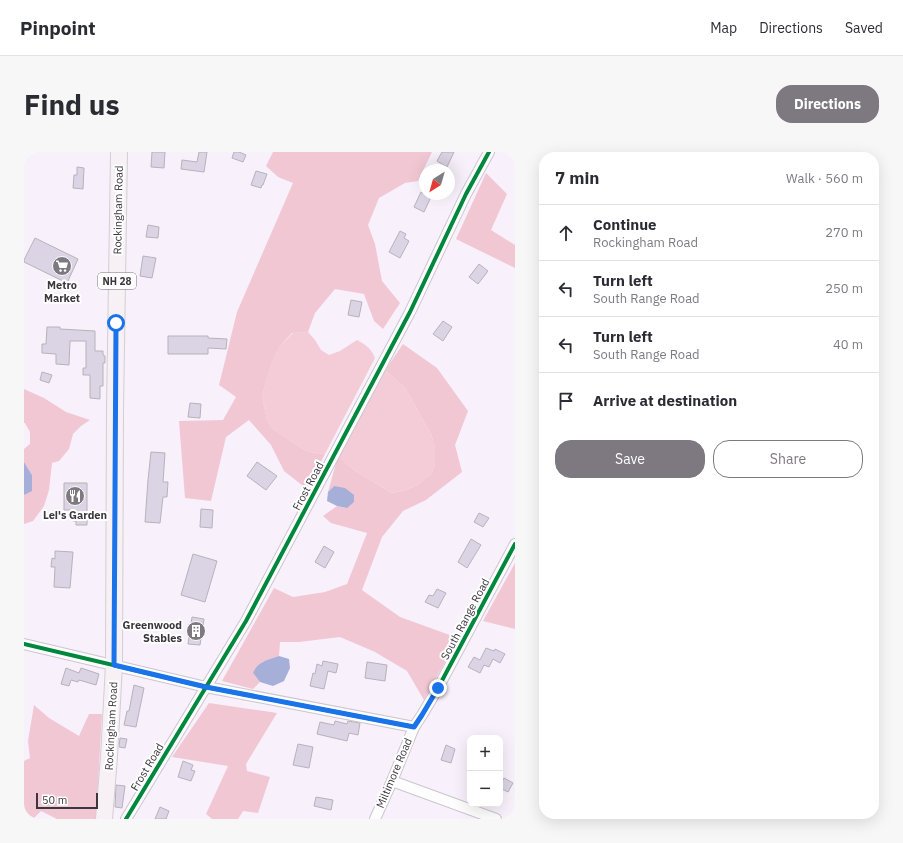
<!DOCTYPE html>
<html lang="en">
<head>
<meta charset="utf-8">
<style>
  :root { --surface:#fff; --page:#f7f7f7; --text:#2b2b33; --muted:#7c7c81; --line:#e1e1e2; --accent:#7e7880 }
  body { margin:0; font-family:"IBM Plex Sans",sans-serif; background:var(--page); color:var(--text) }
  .controls { position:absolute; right:12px; bottom:12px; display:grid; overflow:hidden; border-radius:8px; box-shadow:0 4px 16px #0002 }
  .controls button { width:36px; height:36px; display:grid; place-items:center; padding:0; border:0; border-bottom:1px solid var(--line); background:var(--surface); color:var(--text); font:20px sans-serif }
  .compass { position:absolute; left:395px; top:12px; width:36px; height:36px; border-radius:50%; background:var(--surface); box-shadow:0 4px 16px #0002; rotate:217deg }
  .scale { position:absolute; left:12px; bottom:10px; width:62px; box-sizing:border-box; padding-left:4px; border:2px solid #3c373e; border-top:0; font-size:11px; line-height:14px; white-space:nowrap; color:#3c373e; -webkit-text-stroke:3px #fff; paint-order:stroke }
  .stop { position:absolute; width:12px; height:12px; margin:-9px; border:3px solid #1a73e8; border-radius:50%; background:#fff }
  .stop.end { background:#1a73e8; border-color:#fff; box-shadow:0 1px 4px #0008 }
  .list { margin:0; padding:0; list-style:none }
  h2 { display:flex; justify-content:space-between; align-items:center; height:52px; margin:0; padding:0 16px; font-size:17px }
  h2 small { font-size:13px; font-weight:400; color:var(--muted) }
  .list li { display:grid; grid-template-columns:26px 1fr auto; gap:12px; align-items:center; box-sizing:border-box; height:56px; padding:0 16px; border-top:1px solid var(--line) }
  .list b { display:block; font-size:15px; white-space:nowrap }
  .list p { margin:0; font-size:13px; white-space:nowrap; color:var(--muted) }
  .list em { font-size:13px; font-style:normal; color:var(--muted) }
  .actions { display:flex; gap:8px; padding:12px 16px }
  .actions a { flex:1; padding:9px 0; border:1px solid var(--accent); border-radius:16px; text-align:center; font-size:14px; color:var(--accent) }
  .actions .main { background:var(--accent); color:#fff }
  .icon { flex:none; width:22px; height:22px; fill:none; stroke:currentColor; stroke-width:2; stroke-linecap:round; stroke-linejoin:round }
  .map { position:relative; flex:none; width:491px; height:667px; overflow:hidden; border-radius:16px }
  header { display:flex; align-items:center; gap:24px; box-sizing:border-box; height:56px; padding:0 20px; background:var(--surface); border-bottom:1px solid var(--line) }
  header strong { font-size:19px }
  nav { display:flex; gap:22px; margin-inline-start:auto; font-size:14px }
  .intro { display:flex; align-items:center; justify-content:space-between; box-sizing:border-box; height:96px; padding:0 24px }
  h1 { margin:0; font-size:28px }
  .button { padding:10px 18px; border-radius:16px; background:var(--accent); color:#fff; font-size:14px; font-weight:700 }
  main { display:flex; gap:24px; padding:0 24px }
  aside { flex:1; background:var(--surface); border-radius:16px; box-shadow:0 4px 16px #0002 }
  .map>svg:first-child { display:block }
  .green { fill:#f4ccd8 }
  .forest { fill:#f1c7d4 }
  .water { fill:#a5afd8 }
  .building { fill:#dad4e5; stroke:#b7b2ba }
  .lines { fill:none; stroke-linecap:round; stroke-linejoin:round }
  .street-casing { stroke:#cbc5cc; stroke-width:12 }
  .primary-casing { stroke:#d2ced3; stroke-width:18 }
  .street { stroke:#fefdfe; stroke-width:10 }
  .primary { stroke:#f7f1f6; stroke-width:16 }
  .cycleway-casing { stroke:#fff; stroke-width:6 }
  .cycleway { stroke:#00873e; stroke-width:4 }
  .route { stroke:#1a73e8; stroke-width:5 }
  .labels { text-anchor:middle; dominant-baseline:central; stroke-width:4; stroke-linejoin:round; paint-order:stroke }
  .shield { fill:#fff; stroke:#767378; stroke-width:1 }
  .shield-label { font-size:10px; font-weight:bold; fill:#3c373e }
  .street-label { font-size:11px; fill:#3c373e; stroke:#fff }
  .poi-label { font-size:11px; font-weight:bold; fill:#3c373e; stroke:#fff }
</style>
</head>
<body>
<header>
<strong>Pinpoint</strong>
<nav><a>Map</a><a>Directions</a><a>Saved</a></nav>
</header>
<div class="intro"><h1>Find us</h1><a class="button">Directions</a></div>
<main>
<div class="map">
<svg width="491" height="667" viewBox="0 0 491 667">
  <rect width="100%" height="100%" fill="#f8f0fa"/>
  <g class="green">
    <path d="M284,180L291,188L297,198L305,203L316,199L333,188C342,193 347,196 351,206L301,302L285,300L274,294L248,276L243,268L238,244L248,208L256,194L269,181Z"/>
    <path d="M361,218L381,236L407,282L411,296V311L408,321L393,333L382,338L368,341L331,319L314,304Z"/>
  </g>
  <g class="forest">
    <path d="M249,0H408L394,29L381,31L355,46L344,73L351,92L358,129L376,151L359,177L350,169L340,142L311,137L291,161L284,180L268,181L256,194L248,209L238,244L243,268L248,276L274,294L285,300L301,302L283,337L260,319L247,293L225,268L202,285L187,349L161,346L155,269L199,268L212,245L195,233L213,160L269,31L254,25L242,14Z"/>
    <path d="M462,21L483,42L467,78L491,93V116L432,87Z"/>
    <path d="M379,192L413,216L444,259L431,293L438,320L402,348L379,359L358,385L338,438L376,465L434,486L400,548L383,519L351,500L316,485L275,490H256L255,504L238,510L229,521L236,530L229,537L198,529L250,436L269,445L301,440L323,432L343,381L307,371L299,364L313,354L323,356L310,334L304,340L314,304L331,319L368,341L382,338L393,333L408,321L411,311V296L407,282L381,236L361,218Z"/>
    <path d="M0,237L20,246L42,260L66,268L57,274L49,282L45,297L35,309L28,311L25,338L20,354L9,369L0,372V343L8,338V323L0,310V297L6,292V280L1,271H0Z"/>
    <path d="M491,411V477L459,469Z"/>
    <path d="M185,551L253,561L222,612L223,619L246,625L234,661L219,659L214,667H188L182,662L204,614L148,605Z"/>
    <path d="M10,553L25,566L55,584L65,562H78L72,667H33L17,659L9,667H0V609L6,606L4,589Z"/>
  </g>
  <g class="water">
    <path d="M0,310L8,323V339L0,343Z"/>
    <path d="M310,334L321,336L330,343V350L323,356L313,354L303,349L304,340Z"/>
    <path d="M255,504L265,507L266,516L260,529L249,534L236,530L229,521C234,509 244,508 255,504Z"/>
  </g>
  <g class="building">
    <path d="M128,0H141L140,16L127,15Z"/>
    <path d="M175,0H183L180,20L157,17L158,8L173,10Z"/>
    <path d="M210,0H215L222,3L219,10L208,6Z"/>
    <path d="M418,0H430L423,15L413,9Z"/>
    <path d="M53,15L60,16L59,37L49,36L50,23H53Z"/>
    <path d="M232,19L243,22L239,33H238L237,36L227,33Z"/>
    <path d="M397,40L407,45L400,60L390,55Z"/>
    <path d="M124,73L135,75L134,86L122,85Z"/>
    <path d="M376,79L382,82L380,86L385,89L376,106L365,100Z"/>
    <path d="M11,86L54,107L43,131L0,110V108Z"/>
    <path d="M119,104L132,106L128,126L116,124Z"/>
    <path d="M455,112L464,119L454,132L445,125Z"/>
    <path d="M327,148L338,150L335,165L324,163Z"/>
    <path d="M419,169L428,175L419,189L409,182Z"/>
    <path d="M23,175H36V177L71,179V199H79V203L81,204V211H79V234H76V247L66,246V223H59V216H62V189H46L45,213L32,212V202L18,201V192H22Z"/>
    <path d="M144,184H184V186L203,187L202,197L184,196V202H144Z"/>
    <path d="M18,220L28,223L25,231L16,228Z"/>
    <path d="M166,251L177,252L176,266L164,265Z"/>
    <path d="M127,300L141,301L139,330H144L143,345H139L136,371L121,370L124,328Z"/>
    <path d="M233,310L253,324L242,338L223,324Z"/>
    <path d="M40,331H63V373H52V369H49V365H46V358H40Z"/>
    <path d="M177,357L189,358L188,376L176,375Z"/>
    <path d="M455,361L465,366L459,375L450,370Z"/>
    <path d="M447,387L457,393L443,416L434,410Z"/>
    <path d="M300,394L310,400L301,416L291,410Z"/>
    <path d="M31,399L49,400L46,436L30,435L31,415H27L28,406L31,407Z"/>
    <path d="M169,402L193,409L181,450L157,443Z"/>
    <path d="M413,437L422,441L414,456L401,450L405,443L409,444Z"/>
    <path d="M168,465L180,467L176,493L164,492Z"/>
    <path d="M462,496L470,499L471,497L481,502L476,511L469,507L465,515L460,513L456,521L444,515L450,505L456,508Z"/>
    <path d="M299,509L314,512L312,521L304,519L300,537L286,534L289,521L291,522L293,512L298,514Z"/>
    <path d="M343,510L363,513L361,529L341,526Z"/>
    <path d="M42,516L55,521L57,516L75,522L72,533L55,528L54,530L47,528L45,534L37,532Z"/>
    <path d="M110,533L120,536L112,575L100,573L103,559H105Z"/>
    <path d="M311,569L323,572L324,569L336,571L334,583L325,581L323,589L293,582L296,570L310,573Z"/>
    <path d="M96,586L103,587L101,596L95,595Z"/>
    <path d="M274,592L289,595L285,616L269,613Z"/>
    <path d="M422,593L431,597L427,611L417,608Z"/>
    <path d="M159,609L169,613L167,618L171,619L167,629L154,625Z"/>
    <path d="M480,626L489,631L484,640L476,636V629L478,630Z"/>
    <path d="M92,633L101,634L98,656L91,655Z"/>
    <path d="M292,645L309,648L307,658L290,654Z"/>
    <path d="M136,655L145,659L142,667H131Z"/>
  </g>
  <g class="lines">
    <g class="street-casing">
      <g id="street">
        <path d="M0,492L182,535L390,575L398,563L414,536L491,392"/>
        <path d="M368,629L472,667"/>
        <path d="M102,667L222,469L386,160L442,42L465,0"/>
        <path d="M351,667L368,629L390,575"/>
      </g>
    </g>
    <g class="primary-casing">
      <path id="primary" d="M80,667L85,605L90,513L91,258L95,0"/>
    </g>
    <use href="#street" class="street"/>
    <use href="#primary" class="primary"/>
    <g class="cycleway-casing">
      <g id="cycleway">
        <path d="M0,492L182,535L390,575L398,563L414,536L491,392"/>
        <path d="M102,667L222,469L386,160L442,42L465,0"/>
      </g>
    </g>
    <use href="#cycleway" class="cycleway"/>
  </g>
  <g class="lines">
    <path class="route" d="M92,171L90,513L182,535L390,575L398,563L414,536"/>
  </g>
  <defs>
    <g id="supermarket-disc" transform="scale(1)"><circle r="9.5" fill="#7e7880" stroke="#fff"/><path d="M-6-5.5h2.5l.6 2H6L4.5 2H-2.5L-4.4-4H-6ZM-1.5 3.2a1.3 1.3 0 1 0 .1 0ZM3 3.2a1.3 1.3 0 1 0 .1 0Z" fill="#fff"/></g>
    <g id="restaurant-disc" transform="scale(1)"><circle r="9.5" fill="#7e7880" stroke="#fff"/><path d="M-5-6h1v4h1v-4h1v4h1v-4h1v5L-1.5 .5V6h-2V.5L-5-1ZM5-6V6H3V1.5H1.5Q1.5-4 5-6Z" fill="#fff"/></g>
    <g id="building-disc" transform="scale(1)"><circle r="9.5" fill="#7e7880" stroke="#fff"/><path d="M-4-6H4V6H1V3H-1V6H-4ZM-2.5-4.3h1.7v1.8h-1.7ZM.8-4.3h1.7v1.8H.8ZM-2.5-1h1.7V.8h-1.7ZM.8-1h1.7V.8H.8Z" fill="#fff"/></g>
  </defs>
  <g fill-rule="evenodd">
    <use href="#supermarket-disc" x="38" y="114"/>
    <use href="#restaurant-disc" x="51" y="344"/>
    <use href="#building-disc" x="172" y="479"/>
  </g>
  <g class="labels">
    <rect class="shield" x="74" y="121" width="38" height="16" rx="3"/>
    <g class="shield-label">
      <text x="93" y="129">NH 28</text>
    </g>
    <g class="street-label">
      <text transform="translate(94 58) rotate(-89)">Rockingham Road</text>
      <text transform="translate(284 334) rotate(-62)">Frost Road</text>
      <text transform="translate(441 467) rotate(-62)">South Range Road</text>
      <text transform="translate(87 574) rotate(-87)">Rockingham Road</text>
      <text transform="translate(123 615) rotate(-59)">Frost Road</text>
      <text transform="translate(370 621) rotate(-67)">Miltimore Road</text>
    </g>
    <g class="poi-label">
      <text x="38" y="133">Metro<tspan x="38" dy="13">Market</tspan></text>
      <text x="51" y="363">Lei's Garden</text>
      <text x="158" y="473" text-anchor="end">Greenwood<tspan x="158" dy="13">Stables</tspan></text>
    </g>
  </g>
</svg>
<div class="controls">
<button>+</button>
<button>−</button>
</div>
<svg class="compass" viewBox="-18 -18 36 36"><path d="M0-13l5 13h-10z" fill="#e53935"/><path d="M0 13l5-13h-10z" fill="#7c7c81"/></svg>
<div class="scale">50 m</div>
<div class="stop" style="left:92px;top:171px"></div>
<div class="stop end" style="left:414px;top:536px"></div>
</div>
<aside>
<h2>7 min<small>Walk · 560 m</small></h2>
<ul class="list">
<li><svg class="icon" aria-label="ahead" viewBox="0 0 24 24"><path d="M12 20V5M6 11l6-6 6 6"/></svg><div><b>Continue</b><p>Rockingham Road</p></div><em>270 m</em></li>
<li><svg class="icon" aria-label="left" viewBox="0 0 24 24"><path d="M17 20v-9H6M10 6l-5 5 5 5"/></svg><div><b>Turn left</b><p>South Range Road</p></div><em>250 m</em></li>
<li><svg class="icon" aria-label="left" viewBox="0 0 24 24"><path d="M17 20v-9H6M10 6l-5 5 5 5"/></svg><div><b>Turn left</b><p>South Range Road</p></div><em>40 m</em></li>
<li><svg class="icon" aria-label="arrive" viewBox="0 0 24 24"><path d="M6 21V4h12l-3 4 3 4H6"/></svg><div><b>Arrive at destination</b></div></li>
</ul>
<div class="actions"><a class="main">Save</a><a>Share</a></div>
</aside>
</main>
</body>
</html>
